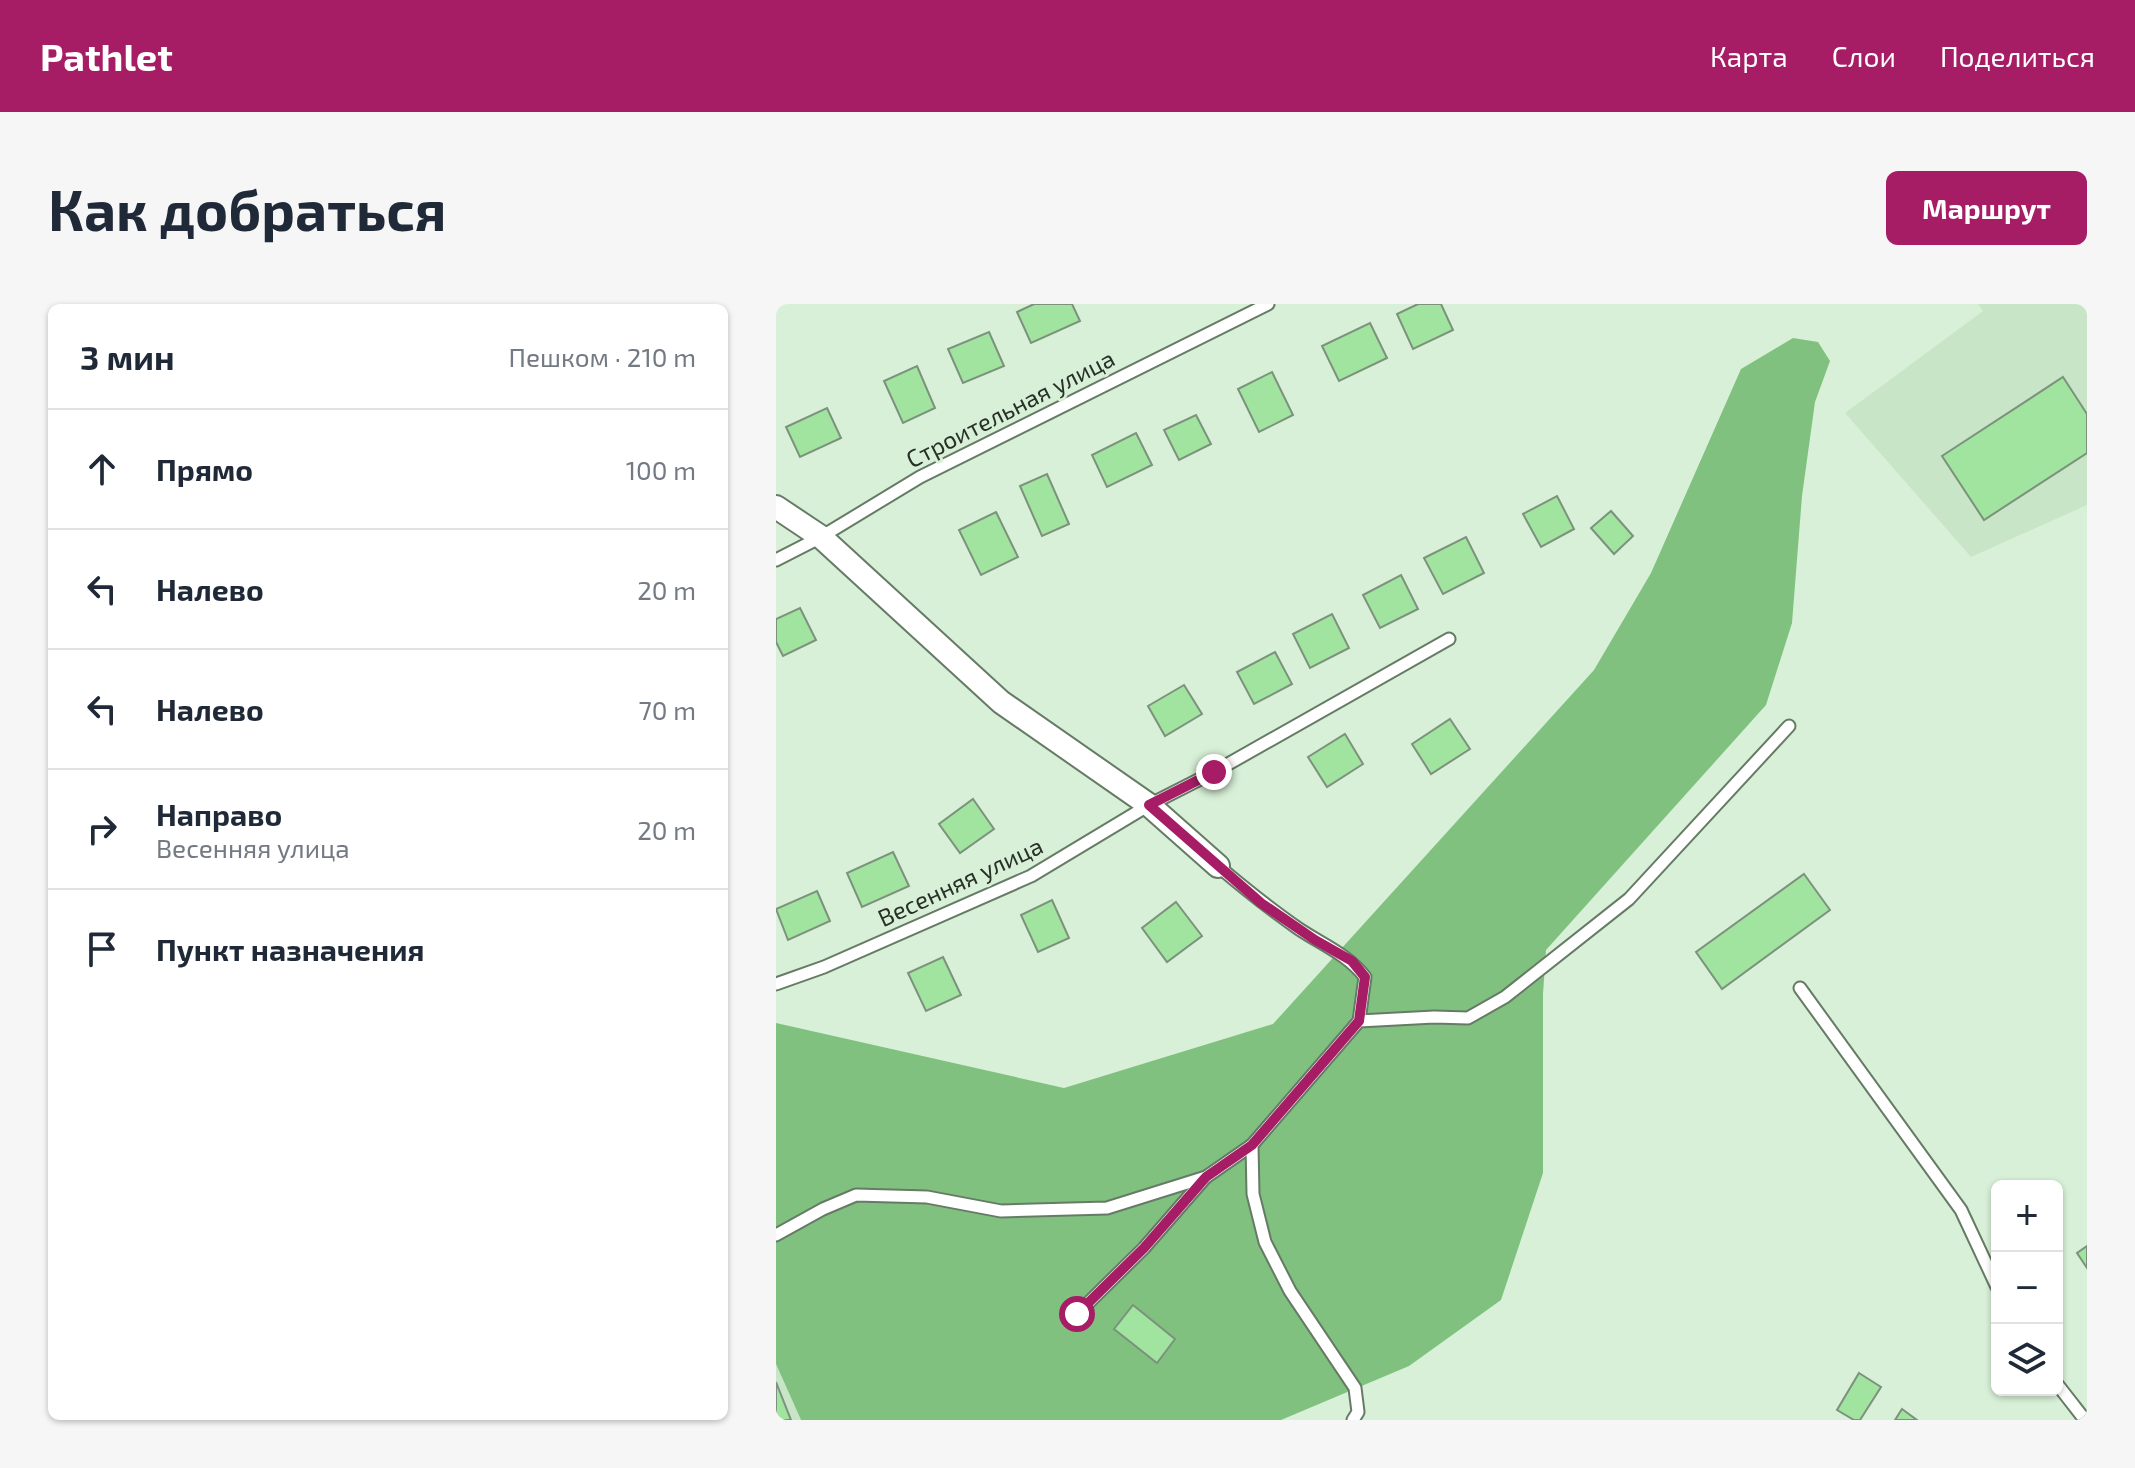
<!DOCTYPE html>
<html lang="ru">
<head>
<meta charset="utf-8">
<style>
  :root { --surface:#fff; --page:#f6f6f7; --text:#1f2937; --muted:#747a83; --line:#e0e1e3; --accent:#a61d66 }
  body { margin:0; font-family:"Exo 2",sans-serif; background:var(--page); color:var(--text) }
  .controls { position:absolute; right:24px; bottom:24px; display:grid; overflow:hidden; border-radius:12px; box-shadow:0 2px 6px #0004 }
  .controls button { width:72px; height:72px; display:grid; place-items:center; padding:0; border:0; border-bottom:2px solid var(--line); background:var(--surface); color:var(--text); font:40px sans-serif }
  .stop { position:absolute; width:24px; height:24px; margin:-18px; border:6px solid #a61d66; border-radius:50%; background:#fff }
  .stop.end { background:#a61d66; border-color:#fff; box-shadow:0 2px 8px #0008 }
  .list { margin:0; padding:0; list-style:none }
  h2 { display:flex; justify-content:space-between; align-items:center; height:104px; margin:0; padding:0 32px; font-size:34px }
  h2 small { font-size:26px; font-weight:400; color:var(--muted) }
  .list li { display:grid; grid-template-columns:52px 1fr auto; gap:24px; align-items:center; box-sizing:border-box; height:120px; padding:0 32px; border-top:2px solid var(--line) }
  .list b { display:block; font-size:30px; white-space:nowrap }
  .list p { margin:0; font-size:26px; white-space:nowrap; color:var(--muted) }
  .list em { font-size:26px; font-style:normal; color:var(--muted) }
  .icon { flex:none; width:44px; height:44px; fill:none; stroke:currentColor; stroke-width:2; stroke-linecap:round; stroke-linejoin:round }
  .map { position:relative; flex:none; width:1311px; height:1116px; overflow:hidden; border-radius:12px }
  header { display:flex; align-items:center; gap:48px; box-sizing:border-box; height:112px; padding:0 40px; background:var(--accent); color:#fff }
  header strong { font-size:38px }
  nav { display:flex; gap:44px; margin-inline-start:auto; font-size:28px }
  .intro { display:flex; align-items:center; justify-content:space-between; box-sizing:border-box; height:192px; padding:0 48px }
  h1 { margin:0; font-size:56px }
  .button { padding:20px 36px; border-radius:12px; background:var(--accent); color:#fff; font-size:28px; font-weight:700 }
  main { display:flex; gap:48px; padding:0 48px }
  aside { flex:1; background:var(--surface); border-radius:12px; box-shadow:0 2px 6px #0004 }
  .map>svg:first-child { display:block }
  .built { fill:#c8e6c7 }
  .forest { fill:#80c180 }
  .building { fill:#a1e4a0; stroke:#7c927c; stroke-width:2 }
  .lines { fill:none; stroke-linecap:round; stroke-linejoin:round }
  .service-casing { stroke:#667b65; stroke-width:15 }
  .minor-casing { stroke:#667b65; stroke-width:26 }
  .service { stroke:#fff; stroke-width:11 }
  .minor { stroke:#fff; stroke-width:22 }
  .route { stroke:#a61d66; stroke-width:10 }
  .labels { text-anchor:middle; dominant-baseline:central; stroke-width:6; stroke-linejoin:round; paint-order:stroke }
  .street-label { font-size:24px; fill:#283128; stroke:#d8f0d7 }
</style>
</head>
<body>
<header>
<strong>Pathlet</strong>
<nav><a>Карта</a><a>Слои</a><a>Поделиться</a></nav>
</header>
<div class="intro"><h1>Как добраться</h1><a class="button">Маршрут</a></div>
<main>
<aside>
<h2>3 мин<small>Пешком · 210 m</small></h2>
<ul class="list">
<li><svg class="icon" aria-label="ahead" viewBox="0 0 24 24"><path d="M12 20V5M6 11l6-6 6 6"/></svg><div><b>Прямо</b></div><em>100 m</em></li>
<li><svg class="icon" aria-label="left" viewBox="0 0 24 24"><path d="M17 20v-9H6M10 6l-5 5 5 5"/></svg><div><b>Налево</b></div><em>20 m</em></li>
<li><svg class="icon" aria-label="left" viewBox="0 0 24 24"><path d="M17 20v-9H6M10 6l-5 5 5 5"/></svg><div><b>Налево</b></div><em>70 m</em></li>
<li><svg class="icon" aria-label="right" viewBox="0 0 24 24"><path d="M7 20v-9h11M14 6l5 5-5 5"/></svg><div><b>Направо</b><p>Весенняя улица</p></div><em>20 m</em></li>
<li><svg class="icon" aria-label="arrive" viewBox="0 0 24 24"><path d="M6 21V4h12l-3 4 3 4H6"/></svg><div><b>Пункт назначения</b></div></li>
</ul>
</aside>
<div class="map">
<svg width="1311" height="1116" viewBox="0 0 1311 1116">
  <rect width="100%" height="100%" fill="#d8f0d7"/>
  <g class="built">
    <path d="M1202,0H1311V201L1195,253L1069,109L1207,7Z"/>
    <path d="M0,1060L25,1116H0Z"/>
  </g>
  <path class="forest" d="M1017,34L1042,38L1054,57L1039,98L1026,192L1016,319L990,401L770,646L767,690V869L725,996L633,1062L505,1116H25L0,1060V719L288,784L497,720L818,366L875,269L965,65Z"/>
  <g class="building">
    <path d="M258,0H296L304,17L255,39L241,8Z"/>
    <path d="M642,0H665L677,26L637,45L621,10Z"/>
    <path d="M594,19L611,54L563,77L546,42Z"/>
    <path d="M213,28L228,62L187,79L172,45Z"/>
    <path d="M141,62L159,104L127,119L108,77Z"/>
    <path d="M496,68L517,111L483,128L462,85Z"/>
    <path d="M1287,73L1311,110V149L1208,216L1166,152Z"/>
    <path d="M51,104L65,134L24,153L10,123Z"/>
    <path d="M420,111L435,140L403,156L388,126Z"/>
    <path d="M360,129L376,161L331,183L316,151Z"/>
    <path d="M271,170L293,220L266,232L244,182Z"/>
    <path d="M781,192L798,225L765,243L747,210Z"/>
    <path d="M835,207L857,232L838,250L815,224Z"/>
    <path d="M220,208L242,253L205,271L183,226Z"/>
    <path d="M690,233L708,269L667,290L648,254Z"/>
    <path d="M625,271L642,305L604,324L587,291Z"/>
    <path d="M24,304L40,336L7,352L0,338V315Z"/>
    <path d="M556,310L573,344L534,364L517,330Z"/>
    <path d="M499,348L516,380L478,400L461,368Z"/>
    <path d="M408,381L426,410L389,432L372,402Z"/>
    <path d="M674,415L694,445L655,470L636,440Z"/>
    <path d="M569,430L587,460L551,483L532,453Z"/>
    <path d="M197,495L218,525L184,549L163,520Z"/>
    <path d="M117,548L133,582L86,603L71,569Z"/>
    <path d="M1028,570L1054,606L946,685L920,648Z"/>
    <path d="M41,587L54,617L12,636L0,605Z"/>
    <path d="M276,596L293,634L262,648L245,611Z"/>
    <path d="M400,598L426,632L391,658L366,624Z"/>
    <path d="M167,653L185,691L150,707L132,669Z"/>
    <path d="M1311,942V964L1301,949Z"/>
    <path d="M357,1001L399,1035L381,1059L338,1025Z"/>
    <path d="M1083,1069L1105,1083L1084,1116H1078L1061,1106Z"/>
    <path d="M0,1078L15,1116H0Z"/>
    <path d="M1126,1105L1141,1116H1119Z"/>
  </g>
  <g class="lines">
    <g class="service-casing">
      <g id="service">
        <path d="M0,256L45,233L144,173L492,0"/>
        <path d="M442,562C468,584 494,605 523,625C547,641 571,650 589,673L583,717"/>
        <path d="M0,680L48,663L255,572L373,501L438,468L673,335"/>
        <path d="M1024,684L1185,906L1221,983"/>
        <path d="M476,841L477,890L489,938L514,987L579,1084L582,1108L577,1116"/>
        <path d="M0,931L47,905L80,891L151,893L225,907L331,904L430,873L476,841L583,717L658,713L692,714L729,693L853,595L1013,422"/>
        <path d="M301,1010L368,944L429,874"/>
        <path d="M1281,1080L1309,1116"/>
      </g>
    </g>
    <g class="minor-casing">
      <path id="minor" d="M0,203L45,233L225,398L373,501L442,562"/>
    </g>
    <use href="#service" class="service"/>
    <use href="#minor" class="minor"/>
  </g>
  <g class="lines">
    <path class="route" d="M301,1010L368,944L430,873L476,841L583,717L589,673L576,657L539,636L485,599L373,501L438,468"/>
  </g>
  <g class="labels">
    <g class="street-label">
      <text transform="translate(234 104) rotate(-27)">Строительная улица</text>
      <text transform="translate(184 577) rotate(-25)">Весенняя улица</text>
    </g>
  </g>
</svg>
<div class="controls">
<button>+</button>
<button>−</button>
<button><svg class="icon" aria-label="layers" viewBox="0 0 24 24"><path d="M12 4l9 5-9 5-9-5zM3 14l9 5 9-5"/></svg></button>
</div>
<div class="stop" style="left:301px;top:1010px"></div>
<div class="stop end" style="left:438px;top:468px"></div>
</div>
</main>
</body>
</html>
